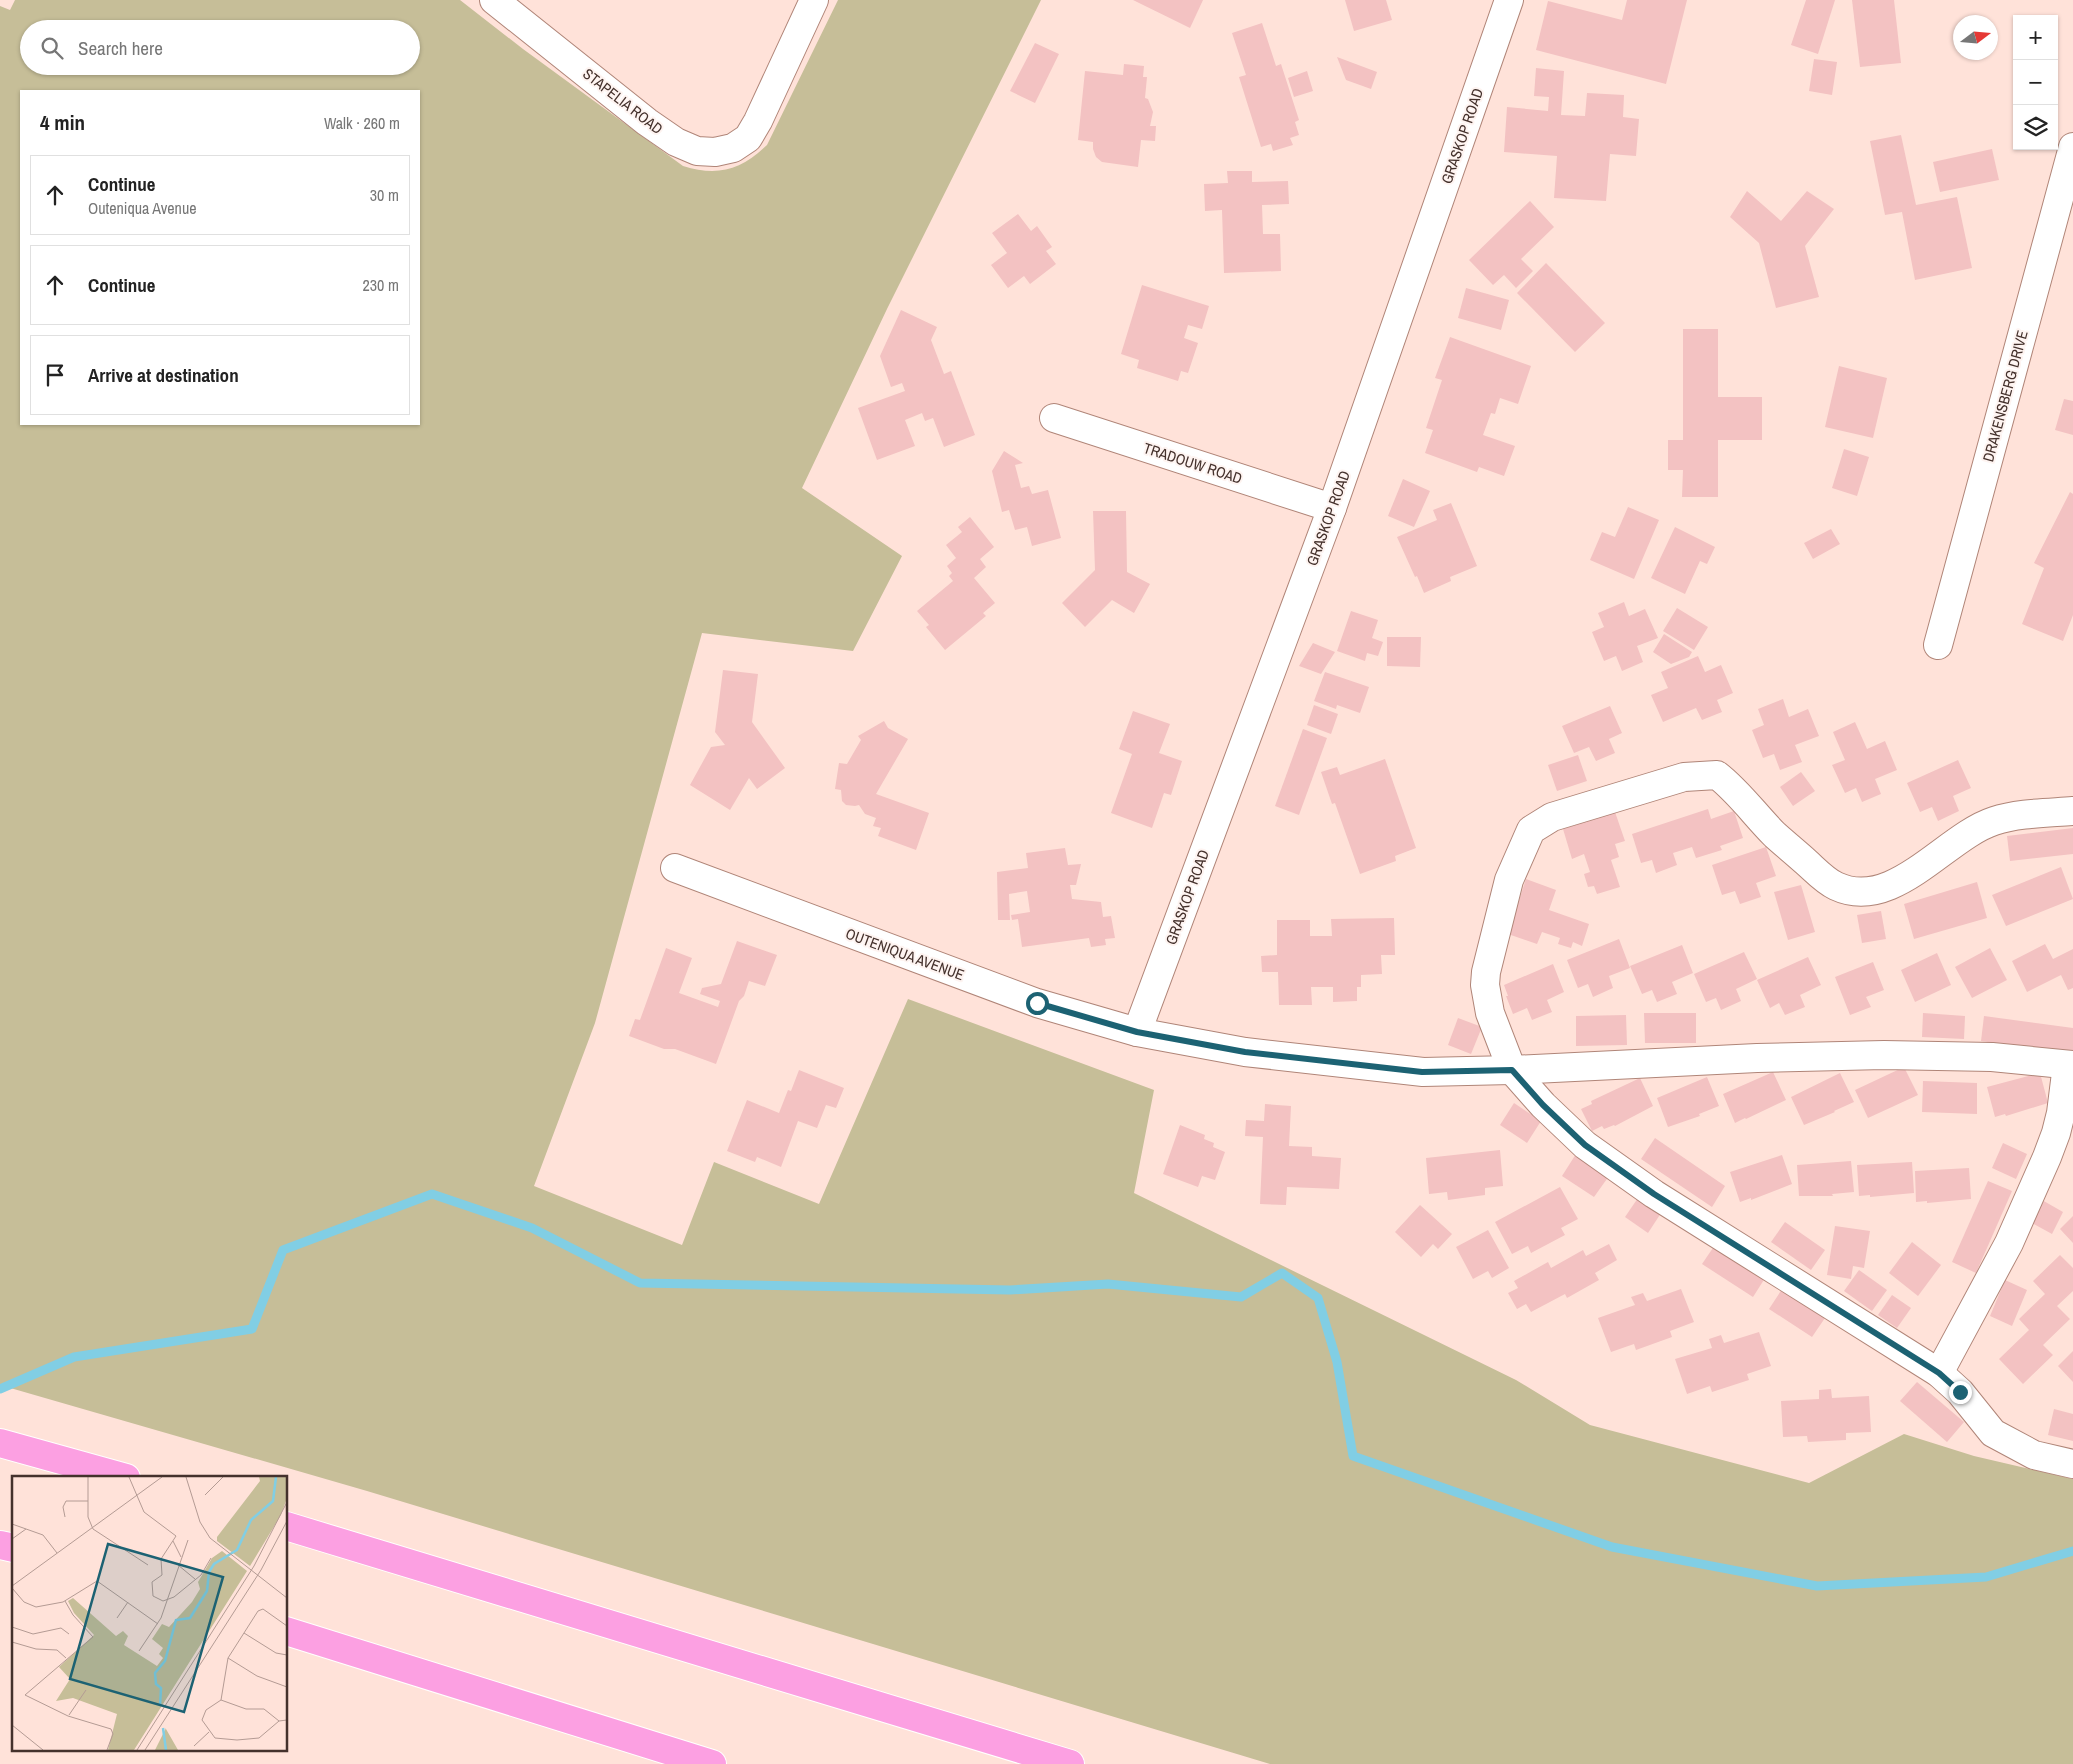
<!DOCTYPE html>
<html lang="en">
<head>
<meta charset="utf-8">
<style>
  :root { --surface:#fff; --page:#f2f2f2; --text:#222; --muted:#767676; --line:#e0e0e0 }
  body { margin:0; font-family:"Archivo Narrow",sans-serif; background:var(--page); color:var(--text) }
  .controls { position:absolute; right:15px; top:15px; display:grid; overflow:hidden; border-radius:0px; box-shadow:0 1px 4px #0004 }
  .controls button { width:45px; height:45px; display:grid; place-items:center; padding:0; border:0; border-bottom:1px solid var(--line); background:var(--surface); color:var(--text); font:25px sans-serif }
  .compass { position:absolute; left:1953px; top:15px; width:45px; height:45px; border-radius:50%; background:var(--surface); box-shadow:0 1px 4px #0004; rotate:74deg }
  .stop { position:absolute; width:15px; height:15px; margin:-11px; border:4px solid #1c6273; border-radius:50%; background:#fff }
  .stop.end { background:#1c6273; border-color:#fff; box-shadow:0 1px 5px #0008 }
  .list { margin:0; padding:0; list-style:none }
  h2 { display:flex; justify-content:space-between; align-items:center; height:65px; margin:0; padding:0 20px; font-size:21px }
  h2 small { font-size:16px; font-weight:400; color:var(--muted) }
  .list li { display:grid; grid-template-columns:32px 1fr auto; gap:15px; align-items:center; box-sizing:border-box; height:80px; margin:0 10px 10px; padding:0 10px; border:1px solid var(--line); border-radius:0px }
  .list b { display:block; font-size:19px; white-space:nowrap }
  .list p { margin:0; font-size:16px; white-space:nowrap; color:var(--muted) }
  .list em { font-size:16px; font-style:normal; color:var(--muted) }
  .icon { flex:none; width:28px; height:28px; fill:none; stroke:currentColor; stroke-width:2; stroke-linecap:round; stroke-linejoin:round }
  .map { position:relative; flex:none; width:2073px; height:1764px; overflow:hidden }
  .search { position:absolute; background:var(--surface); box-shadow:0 1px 4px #0004; left:20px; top:20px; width:400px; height:55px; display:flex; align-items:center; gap:12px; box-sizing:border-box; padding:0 18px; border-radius:28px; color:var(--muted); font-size:19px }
  .panel { position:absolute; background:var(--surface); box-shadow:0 1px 4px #0004; left:20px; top:90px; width:400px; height:335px; border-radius:0px }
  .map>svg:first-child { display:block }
  .green { fill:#c6be98; fill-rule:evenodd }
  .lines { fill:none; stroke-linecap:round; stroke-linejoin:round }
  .stream { stroke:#81cee4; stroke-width:9 }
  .building { fill:#f3c2c2 }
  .minor-casing { stroke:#b08578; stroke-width:30 }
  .highway-casing { stroke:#fff; stroke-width:30 }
  .minor { stroke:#fff; stroke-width:28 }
  .highway { stroke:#fca0e2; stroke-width:28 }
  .route { stroke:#1c6273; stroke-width:6 }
  .labels { text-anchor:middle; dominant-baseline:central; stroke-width:4; stroke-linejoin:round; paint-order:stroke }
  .street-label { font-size:15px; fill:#44312c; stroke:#fef4f1 }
  .inset-river { fill:none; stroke:#81cee4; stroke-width:2.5 }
  .inset-road { fill:none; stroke:#b49b94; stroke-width:1 }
  .view { fill:#1c6273; fill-opacity:0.15; stroke:#1c6273; stroke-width:2.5 }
  .inset-edge { fill:none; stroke:#44312c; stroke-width:2.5 }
</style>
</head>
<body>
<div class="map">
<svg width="2073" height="1764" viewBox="0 0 2073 1764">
  <rect width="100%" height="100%" fill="#ffe2d9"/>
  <path class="green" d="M15,0H460L523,49L683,166C718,177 741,170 767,145L838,0H1041L887,309L802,488L902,556L853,651L702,633L595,1023L534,1186L682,1245L714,1162L819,1204L908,999L1154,1090L1134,1193L1516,1380L1590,1425L1809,1483L1904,1434L1974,1456L2073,1479V1764H1270L367,1491L0,1385V6L10,10ZM29,29H411V66H29ZM21,91H419V424H21Z"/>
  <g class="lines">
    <path class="stream" d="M0,1389L74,1357L252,1329L283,1250L432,1194L532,1228L640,1283L1010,1290L1108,1284L1241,1297L1282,1273L1318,1298L1337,1362L1353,1456L1612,1547L1817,1586L1986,1577L2073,1551"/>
  </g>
  <g class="building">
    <path d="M1133,0H1203L1190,28Z"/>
    <path d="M1345,0H1386L1392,20L1354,31Z"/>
    <path d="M1627,0H1687L1666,84L1536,50L1548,1L1622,20Z"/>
    <path d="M1806,0H1835L1818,54L1791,45Z"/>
    <path d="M1852,0H1894L1901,63L1860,67Z"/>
    <path d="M1262,23L1276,66L1281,64L1299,120L1295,122L1299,135L1290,138L1293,145L1273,151L1271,144L1261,147L1239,77L1246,75L1232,33Z"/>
    <path d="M1035,43L1059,54L1035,103L1010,91Z"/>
    <path d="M1337,57L1377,72L1371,89L1346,80Z"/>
    <path d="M1814,59L1837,62L1832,95L1809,91Z"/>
    <path d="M1124,64L1144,66L1143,77H1147L1145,98L1148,99L1153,112L1150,126H1156L1155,141L1141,140L1138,167L1102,162L1096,157L1093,149V142L1078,140L1085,71L1123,75Z"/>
    <path d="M1536,68L1564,71L1561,115L1585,116L1587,93L1624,95L1623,117L1639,119L1636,156L1610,154L1606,201L1554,198L1557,156L1504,152L1507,107L1548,111L1549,97L1534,96Z"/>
    <path d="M1307,71L1313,91L1294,97L1288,78Z"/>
    <path d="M1901,135L1916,205L1957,197L1972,268L1915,280L1902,212L1885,215L1870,141Z"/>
    <path d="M1992,149L1999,180L1940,192L1933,162Z"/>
    <path d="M1227,171H1252V182L1288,181L1289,204L1262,205L1263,234H1280L1281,271L1224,273L1222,210L1205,211L1204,184L1228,183Z"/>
    <path d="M1747,191L1781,221L1807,191L1834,209L1805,246L1819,297L1776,308L1759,243L1730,217Z"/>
    <path d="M1530,201L1554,227L1521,259L1533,271L1516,288L1504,275L1493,285L1469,260Z"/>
    <path d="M1018,214L1031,231L1037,226L1052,247L1046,251L1056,264L1030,284L1024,276L1008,288L991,265L1007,253L992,233Z"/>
    <path d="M1546,263L1605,323L1575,352L1517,293Z"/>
    <path d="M1142,285L1209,306L1202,329L1188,325L1184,338L1198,343L1188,373L1181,371L1178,381L1137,368L1139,360L1121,354Z"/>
    <path d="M1466,288L1509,300L1501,330L1458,318Z"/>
    <path d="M901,310L937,327L931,340L944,374L951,371L975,435L944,447L933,418L925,421L922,413L905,420L915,446L877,460L858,408L905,391L902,383L891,387L880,356Z"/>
    <path d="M1683,329H1718V397H1762V440H1718V497H1682L1683,470H1668V440H1683Z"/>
    <path d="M1450,337L1531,366L1518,404L1500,398L1495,414L1491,413L1483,435L1515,446L1504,476L1479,467L1477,472L1425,453L1433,430L1426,428L1442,380L1435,378Z"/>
    <path d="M1839,366L1887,378L1873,438L1825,427Z"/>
    <path d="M2064,399L2073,401V435L2055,430Z"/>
    <path d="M1844,449L1869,457L1857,496L1832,488Z"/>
    <path d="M1004,451L1023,463L1015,465L1021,488L1029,486L1032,494L1048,490L1061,538L1032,546L1027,527L1015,530L1009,510L1002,512L992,471Z"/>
    <path d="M1403,479L1430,491L1414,527L1388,516Z"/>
    <path d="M2070,492L2073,494V615L2063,641L2022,624L2044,568L2034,563Z"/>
    <path d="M1451,503L1477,566L1450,577L1451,581L1424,593L1417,576L1415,577L1397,537L1437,520L1433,510Z"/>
    <path d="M1628,507L1659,520L1634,579L1590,560L1602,532L1615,537Z"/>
    <path d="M1093,511H1126L1127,572L1150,584L1134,613L1112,600L1085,627L1062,603L1095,570Z"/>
    <path d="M970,517L994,547L980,559L986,567L974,578L995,603L983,613L986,616L945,650L926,627L929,625L917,611L953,581L949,576L952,573L947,566L956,558L946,545L962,532L958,527Z"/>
    <path d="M1675,527L1715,547L1707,564L1700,561L1685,594L1651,578Z"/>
    <path d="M1831,529L1840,544L1813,559L1804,543Z"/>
    <path d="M1624,602L1629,616L1645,609L1658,638L1637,646L1643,662L1622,671L1616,656L1604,661L1592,632L1604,627L1598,613Z"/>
    <path d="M1677,608L1708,627L1694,650L1663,631Z"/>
    <path d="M1351,611L1378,620L1372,638L1383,642L1378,656L1367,653L1365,661L1337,651Z"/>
    <path d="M1664,634L1692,652L1689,657L1671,664L1653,652Z"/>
    <path d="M1387,637H1421L1420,667L1387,666Z"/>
    <path d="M1313,643L1335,652L1321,674L1299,666Z"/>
    <path d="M1698,656L1705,672L1721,665L1733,693L1717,700L1722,712L1702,720L1696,708L1663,722L1651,695L1668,688L1661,672Z"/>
    <path d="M723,670L758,674L752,722L785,768L757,789L749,778L730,810L690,785L711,747L725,745L715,732Z"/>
    <path d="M1325,672L1369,687L1360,713L1337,705L1336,709L1314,701Z"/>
    <path d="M1783,699L1789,717L1808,709L1819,736L1795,745L1802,762L1780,770L1774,754L1763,758L1752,730L1764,725L1758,709Z"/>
    <path d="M1314,705L1338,714L1331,734L1307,725Z"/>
    <path d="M1610,706L1622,733L1609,739L1615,753L1596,761L1589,747L1574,753L1562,726Z"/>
    <path d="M1133,711L1170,724L1159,753L1182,761L1171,795L1164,793L1152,828L1111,813L1132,754L1119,749Z"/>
    <path d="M884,721L888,728L908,739L876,794L929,813L916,850L878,836L881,828L873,826L876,818L865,814L859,805L855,806L846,805L842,801L841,790L835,789L839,763L847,764L861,740L858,736Z"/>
    <path d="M1855,722L1867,749L1885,741L1897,770L1875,779L1881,794L1862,802L1856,788L1845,793L1832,765L1845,760L1833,732Z"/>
    <path d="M1303,729L1327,738L1299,815L1275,806Z"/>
    <path d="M1578,755L1587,781L1557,791L1548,765Z"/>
    <path d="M1385,759L1416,848L1395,856L1396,861L1360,874L1335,803L1332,804L1321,772L1337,767L1340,775Z"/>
    <path d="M1958,760L1971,788L1953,796L1959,811L1938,821L1932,807L1920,812L1907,783Z"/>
    <path d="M1801,772L1815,791L1793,806L1780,787Z"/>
    <path d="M1708,809L1711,819L1734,811L1743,838L1720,846L1722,850L1696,858L1692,847L1673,853L1677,865L1656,873L1652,860L1641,863L1632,834Z"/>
    <path d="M1615,812L1625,841L1615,844L1619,857L1611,860L1620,887L1597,894L1594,886L1588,887L1584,874L1590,872L1584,854L1572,859L1563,829Z"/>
    <path d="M2073,828V854L2010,861L2007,836Z"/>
    <path d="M1766,847L1776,876L1756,883L1761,897L1740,904L1735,891L1722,895L1712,865Z"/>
    <path d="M1065,848L1068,865L1081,864L1076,885H1070L1072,899L1101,902L1103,917L1111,916L1115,938L1105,939L1106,945L1091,947L1089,938L1022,947L1018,919L1012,920L1011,915L1030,912L1027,891L1009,894L1010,920H998L997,872L1028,868L1026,853Z"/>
    <path d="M2061,867L2073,899L2006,926L1992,895Z"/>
    <path d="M1526,879L1556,890L1549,910L1589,924L1582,946L1573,942L1571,948L1558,944L1560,938L1542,932L1537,944L1508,934Z"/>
    <path d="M1977,882L1987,918L1914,939L1904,904Z"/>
    <path d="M1801,885L1815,932L1788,940L1774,892Z"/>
    <path d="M1881,911L1886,939L1862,943L1857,915Z"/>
    <path d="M1394,918L1395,955H1381L1382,974L1361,975V987H1357V1001L1333,1002V987H1311L1312,1005H1279L1278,972H1262L1261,956L1277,955V920H1310V936H1332L1331,919Z"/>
    <path d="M1619,939L1630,968L1609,976L1613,988L1593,997L1588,984L1578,988L1567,960Z"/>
    <path d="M737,941L777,955L765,986L749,981L744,996L739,1001L716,1064L675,1049H664L629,1036L635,1019L640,1020L666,948L692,958L679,993L718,1007L720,1001L700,994L702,988L721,984Z"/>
    <path d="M2045,944L2053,959L2073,949V988L2068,990L2061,975L2027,992L2012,961Z"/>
    <path d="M1682,945L1693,973L1672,982L1677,994L1657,1002L1652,990L1642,994L1630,966Z"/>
    <path d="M1990,948L2007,980L1972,998L1955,967Z"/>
    <path d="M1744,952L1757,979L1736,989L1741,1001L1721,1010L1716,998L1706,1002L1694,974Z"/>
    <path d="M1937,953L1951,985L1915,1002L1901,970Z"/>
    <path d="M1808,957L1821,985L1800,995L1805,1007L1785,1015L1779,1003L1770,1008L1757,980Z"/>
    <path d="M1873,962L1884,990L1866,997L1871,1007L1850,1015L1835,977Z"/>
    <path d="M1553,964L1564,992L1547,1000L1552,1012L1532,1020L1527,1008L1513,1014L1506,996H1508L1504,985Z"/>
    <path d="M1644,1013H1696V1043H1645Z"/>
    <path d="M1923,1013L1965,1016L1964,1039L1922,1037Z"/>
    <path d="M1626,1015L1627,1045L1576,1046V1016Z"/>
    <path d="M1984,1016L2073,1028V1054L1981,1041Z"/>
    <path d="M1458,1018L1482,1027L1471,1054L1448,1045Z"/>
    <path d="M1904,1067L1918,1095L1868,1118L1855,1090Z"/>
    <path d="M799,1070L844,1088L836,1108L826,1105L817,1128L798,1121L781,1167L757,1157L755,1162L727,1151L747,1100L779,1113L788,1090L791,1091Z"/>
    <path d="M1773,1072L1786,1100L1746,1119L1745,1118L1735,1123L1723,1094Z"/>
    <path d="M1840,1073L1854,1102L1834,1111L1835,1112L1804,1125L1791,1097Z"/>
    <path d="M2040,1073L2048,1103L2006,1116L2005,1114L1995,1117L1987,1087Z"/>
    <path d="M1707,1077L1719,1106L1699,1114L1700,1116L1668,1127L1657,1098Z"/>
    <path d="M1640,1078L1653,1106L1615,1126L1614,1125L1604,1129L1602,1126L1592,1131L1581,1109L1592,1104L1591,1101Z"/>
    <path d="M1923,1081L1977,1083V1114L1922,1112Z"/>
    <path d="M1514,1103L1541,1121L1527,1143L1500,1125Z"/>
    <path d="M1265,1104L1291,1106L1289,1146L1312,1147V1156L1341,1158L1339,1189L1287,1187L1286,1205L1260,1204L1263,1137L1245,1136L1246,1120L1264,1121Z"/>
    <path d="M1180,1125L1205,1135L1204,1139L1214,1143L1213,1147L1225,1152L1215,1180L1202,1176L1198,1187L1163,1174Z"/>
    <path d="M1655,1138L1725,1186L1712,1207L1641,1159Z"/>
    <path d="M2003,1143L2027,1154L2016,1179L1992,1168Z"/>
    <path d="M1500,1150L1503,1186L1485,1188V1195L1448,1200L1447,1192L1429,1194L1426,1158Z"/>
    <path d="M1576,1154L1609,1176L1594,1197L1562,1176Z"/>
    <path d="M1782,1155L1792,1184L1751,1200V1198L1740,1202L1730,1172Z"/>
    <path d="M1851,1161L1854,1192L1832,1194L1833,1196H1799L1797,1165Z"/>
    <path d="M1912,1162L1914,1193L1870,1197V1195L1859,1196L1857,1165Z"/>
    <path d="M1969,1168L1971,1199L1927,1203V1201L1916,1202L1915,1171Z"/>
    <path d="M1988,1181L2012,1191L1976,1273L1952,1262Z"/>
    <path d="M1560,1187L1578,1219L1561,1228L1565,1235L1531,1253L1528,1246L1512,1254L1495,1222Z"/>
    <path d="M1640,1195L1663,1210L1648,1233L1625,1217Z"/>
    <path d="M2042,1200L2063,1212L2052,1234L2030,1222Z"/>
    <path d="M1420,1205L1452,1234L1438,1249L1433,1244L1421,1257L1395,1232Z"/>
    <path d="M2073,1216V1243L2060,1229Z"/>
    <path d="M1785,1222L1825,1250L1811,1270L1771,1242Z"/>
    <path d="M1835,1226L1870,1231L1864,1268L1853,1266L1851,1279L1827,1275Z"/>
    <path d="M1488,1230L1509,1268L1492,1278L1488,1271L1473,1279L1456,1247Z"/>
    <path d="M1717,1242L1767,1275L1753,1297L1702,1264Z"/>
    <path d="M1912,1242L1941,1265L1918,1296L1889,1273Z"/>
    <path d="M1609,1244L1617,1260L1595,1273L1599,1280L1567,1298L1565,1294L1531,1312L1526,1304L1517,1309L1508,1293L1518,1288L1514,1281L1548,1262L1551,1268L1583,1250L1586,1256Z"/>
    <path d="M2060,1255L2073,1268V1291L2057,1306L2070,1319L2043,1345L2053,1355L2023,1384L1999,1359L2029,1330L2019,1319L2045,1294L2033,1281Z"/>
    <path d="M1859,1270L1887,1290L1872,1311L1844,1291Z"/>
    <path d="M2005,1280L2027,1290L2012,1326L1990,1316Z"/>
    <path d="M1784,1286L1827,1315L1812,1337L1769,1309Z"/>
    <path d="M1681,1289L1694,1322L1670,1331L1672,1337L1636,1350L1634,1344L1611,1352L1598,1318L1635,1305L1631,1297L1643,1293L1647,1301Z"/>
    <path d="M1892,1295L1911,1308L1897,1328L1878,1315Z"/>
    <path d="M1759,1332L1771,1366L1747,1374L1749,1380L1712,1392L1710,1386L1687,1394L1675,1359L1712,1348L1709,1339L1721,1335L1724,1343Z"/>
    <path d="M2073,1351V1382L2058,1366Z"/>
    <path d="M1917,1382L1964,1422L1947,1442L1900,1401Z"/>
    <path d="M1831,1389L1832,1398L1869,1396L1871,1432L1846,1433V1440L1808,1442L1807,1436L1783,1437L1781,1401L1819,1399V1390Z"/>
    <path d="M2054,1409L2073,1414V1441L2048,1435Z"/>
  </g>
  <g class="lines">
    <g class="minor-casing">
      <g id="minor">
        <path d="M494,0L647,122L676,142L697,151L715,152L733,148L748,138L758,121L814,0"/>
        <path d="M1054,418L1332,508"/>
        <path d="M1938,645L2073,147"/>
        <path d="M2073,811C2048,813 2018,813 1994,821C1945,837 1893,913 1836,886C1825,881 1815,870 1806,862C1796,853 1785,844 1775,835C1755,815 1739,792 1717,775L1684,777L1552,817L1531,830L1509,880L1486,972L1485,985L1490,1013L1512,1070L1543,1105L1585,1145L1654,1194L1939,1373L1960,1392L1993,1433L2034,1455L2073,1464"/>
        <path d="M675,868L1037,1003L1137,1032L1245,1052L1423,1072L1512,1070L1757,1058L1884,1055L1992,1057L2073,1065"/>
        <path d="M1137,1032L1332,508L1509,0"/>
        <path d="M1939,1373L2009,1243L2047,1157L2056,1133L2061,1113L2067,1065"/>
      </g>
    </g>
    <g class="highway-casing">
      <g id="highway">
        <path d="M0,1443L126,1478"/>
        <path d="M286,1526L1070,1764"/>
        <path d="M0,1545L14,1548"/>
        <path d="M286,1631L712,1764"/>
      </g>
    </g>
    <use href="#minor" class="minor"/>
    <use href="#highway" class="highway"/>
  </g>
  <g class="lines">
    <path class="route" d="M1037,1003L1137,1032L1245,1052L1422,1072L1512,1070L1543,1105L1585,1145L1654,1194L1939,1373L1960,1392"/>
  </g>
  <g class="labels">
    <g class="street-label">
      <text transform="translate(623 101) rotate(38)">STAPELIA ROAD</text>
      <text transform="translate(1462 136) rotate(-71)">GRASKOP ROAD</text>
      <text transform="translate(2005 396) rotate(-75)">DRAKENSBERG DRIVE</text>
      <text transform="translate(1193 463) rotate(18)">TRADOUW ROAD</text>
      <text transform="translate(1328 518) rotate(-70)">GRASKOP ROAD</text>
      <text transform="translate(1187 897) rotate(-70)">GRASKOP ROAD</text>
      <text transform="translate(905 954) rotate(20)">OUTENIQUA AVENUE</text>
    </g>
  </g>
  <g transform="translate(12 1476)">
    <rect width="275" height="275" fill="#ffe2d9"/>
    <path d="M247,1H275V22L269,39L238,90L205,65V61L248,5ZM210,75L235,95L122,274H96L105,238L61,222L44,225L58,203L47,191L82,159L62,137L56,125L61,122L104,160L111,155L116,160L112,169L145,190L151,182L147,178L151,172L140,163L150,148L157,151L180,126L188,113L186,106L200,82ZM154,252V253L166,274H143Z" fill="#c6be98"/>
    <path class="inset-river" d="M148,230L149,212L144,208L143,197L153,185L164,144L178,142L195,115L197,96L202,88L225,74L239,44L261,25L264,1M151,252L154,274"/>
    <path class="inset-road" d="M76,1V41L81,53L136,89M117,1L132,36L164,60L149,83L150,99L140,106L141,120L151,125L162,121L189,99L199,82M174,1L188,46L198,62L275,122M193,19L211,1M53,41L51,31L54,25H76M0,48L31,59L45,77M0,63L14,53M161,65L169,81M166,89L183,103M0,110L150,1M0,112L12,126L24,131L51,126L85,105L146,148M53,125L61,139L81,161L13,219L56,240L99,253L101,258L95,274M105,142L116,126M275,150L251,133L246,135L216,182L209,224L194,234L190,244L203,262L225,264L247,262L267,245L275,244M0,151L21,158L49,152L57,158M232,157L264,177L275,179M0,166L24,173L45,174L54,182M127,175L149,142L176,64M216,182L245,200L275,211M209,224L234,233H252L267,245M57,239L74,214M0,249L31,274M182,270L197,256M125,274L242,90L275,26M133,274L249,94L275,45"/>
    <path class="view" d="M96,68L211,101L172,236L58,203Z"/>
    <rect width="275" height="275" class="inset-edge"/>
  </g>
</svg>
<div class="controls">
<button>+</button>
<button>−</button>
<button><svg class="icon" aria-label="layers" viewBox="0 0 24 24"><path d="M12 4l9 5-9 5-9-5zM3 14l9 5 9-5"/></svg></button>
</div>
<svg class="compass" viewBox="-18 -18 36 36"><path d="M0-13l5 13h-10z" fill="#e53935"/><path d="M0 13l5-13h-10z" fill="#767676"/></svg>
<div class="stop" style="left:1037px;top:1003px"></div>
<div class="stop end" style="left:1960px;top:1392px"></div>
<div class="search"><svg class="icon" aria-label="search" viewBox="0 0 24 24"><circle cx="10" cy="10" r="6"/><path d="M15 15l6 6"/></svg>Search here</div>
<section class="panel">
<h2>4 min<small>Walk · 260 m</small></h2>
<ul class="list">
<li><svg class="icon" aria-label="ahead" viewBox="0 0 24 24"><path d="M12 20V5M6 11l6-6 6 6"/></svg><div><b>Continue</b><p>Outeniqua Avenue</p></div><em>30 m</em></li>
<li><svg class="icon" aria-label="ahead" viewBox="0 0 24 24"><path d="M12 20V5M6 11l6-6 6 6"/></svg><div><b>Continue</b></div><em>230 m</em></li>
<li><svg class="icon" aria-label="arrive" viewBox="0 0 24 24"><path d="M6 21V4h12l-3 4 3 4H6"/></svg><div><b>Arrive at destination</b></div></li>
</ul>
</section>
</div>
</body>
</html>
